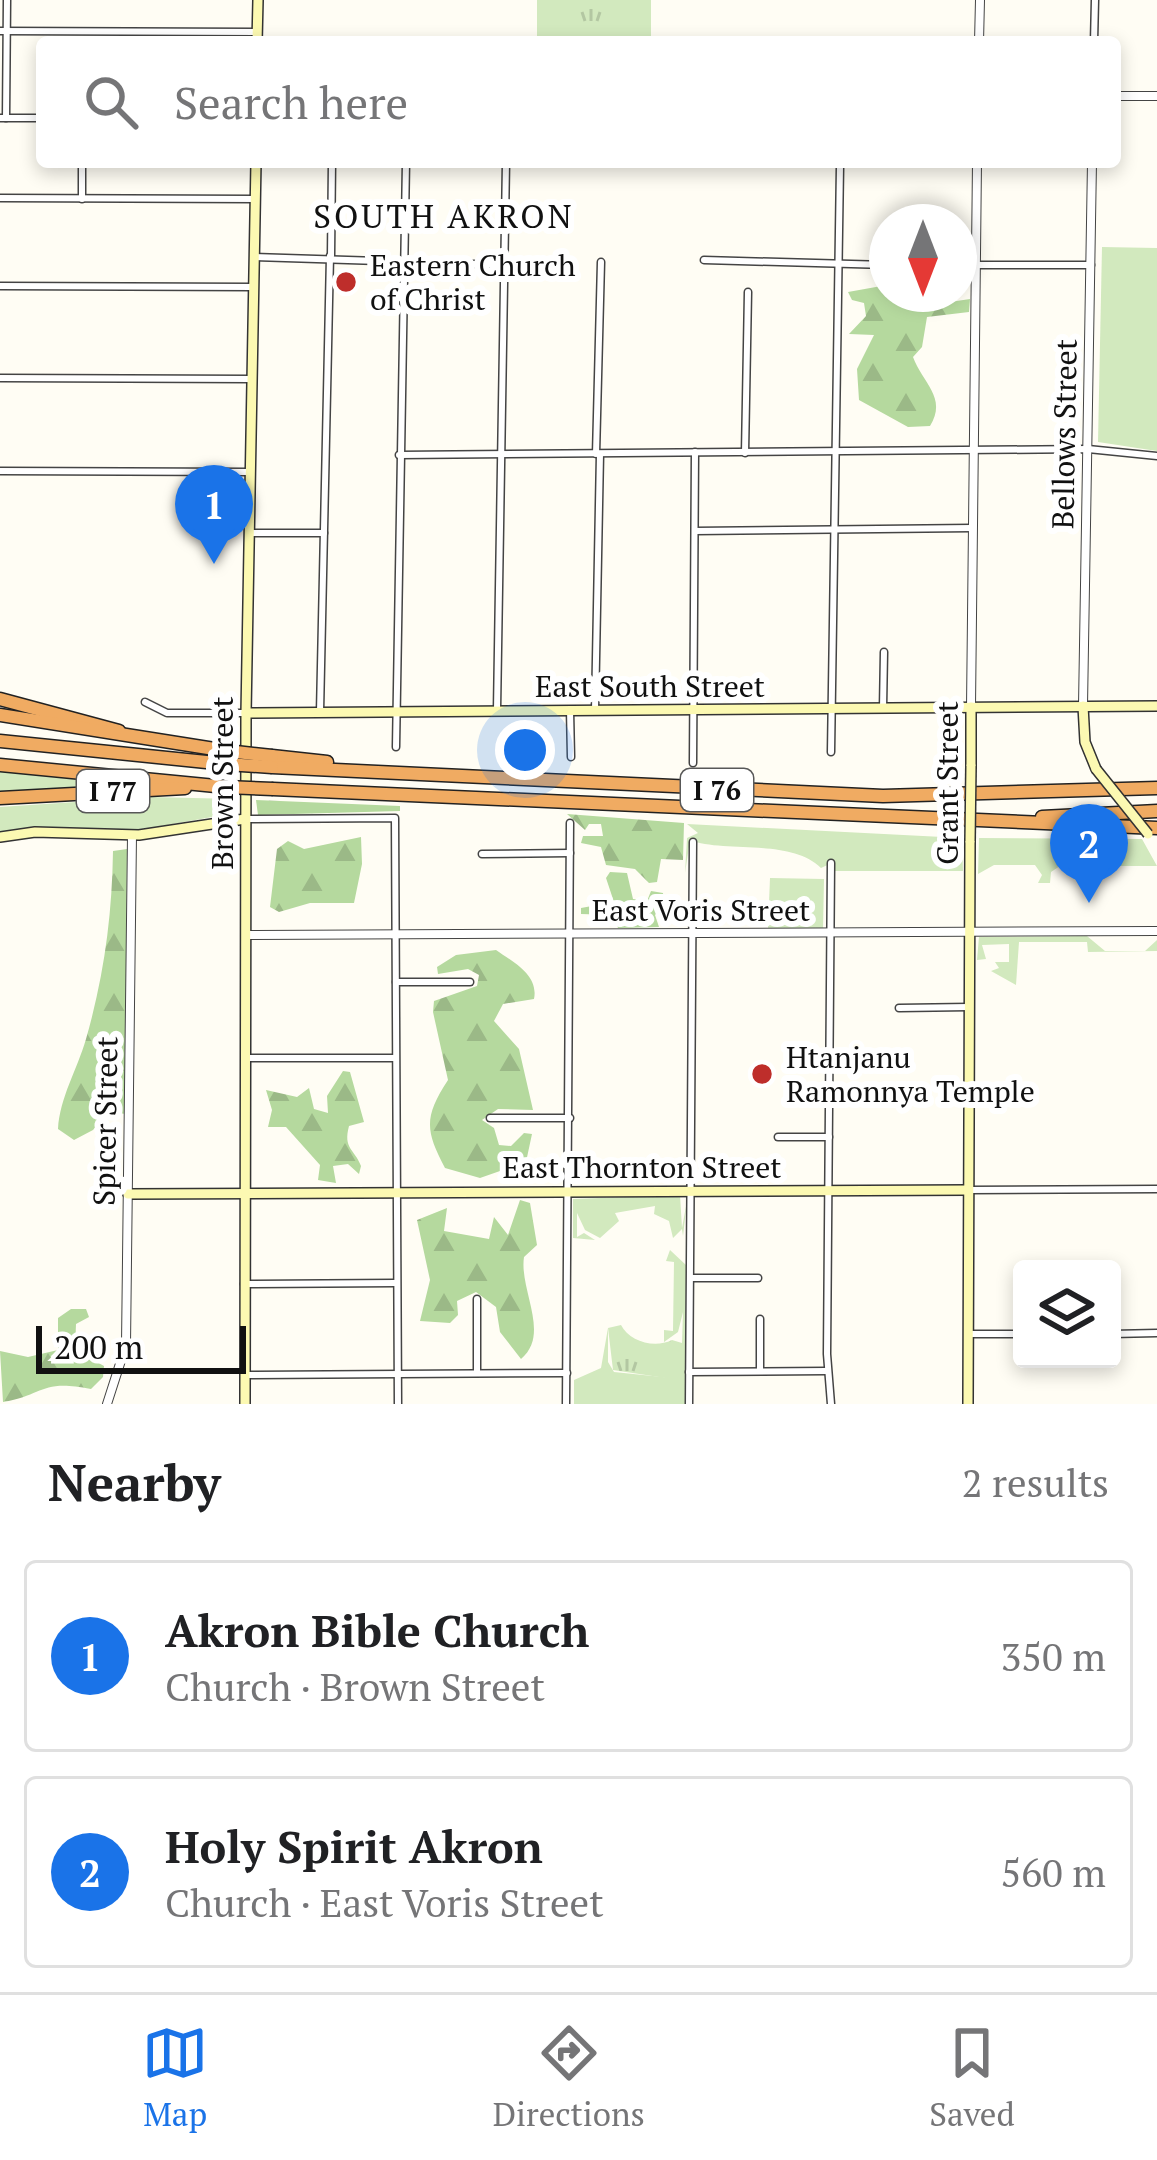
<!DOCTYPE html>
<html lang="en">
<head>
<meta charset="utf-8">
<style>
  :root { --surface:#fff; --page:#f6f6f6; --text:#202124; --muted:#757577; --line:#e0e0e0; --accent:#1a73e8 }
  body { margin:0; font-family:"PT Serif",serif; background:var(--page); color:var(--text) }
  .controls { position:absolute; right:36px; bottom:36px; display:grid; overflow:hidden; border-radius:12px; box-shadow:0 6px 18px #0003 }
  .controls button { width:108px; height:108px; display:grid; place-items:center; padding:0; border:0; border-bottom:3px solid var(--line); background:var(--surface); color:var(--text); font:60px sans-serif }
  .compass { position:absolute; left:869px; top:204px; width:108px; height:108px; border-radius:50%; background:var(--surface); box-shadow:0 6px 18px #0003; rotate:180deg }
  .scale { position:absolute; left:36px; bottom:30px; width:210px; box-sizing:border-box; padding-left:12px; border:6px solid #111; border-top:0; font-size:33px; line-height:42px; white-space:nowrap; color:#111; -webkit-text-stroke:9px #fff; paint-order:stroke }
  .you { position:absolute; left:525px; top:750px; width:42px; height:42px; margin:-30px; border:9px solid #fff; border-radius:50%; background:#1a73e8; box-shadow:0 0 0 18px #1a73e833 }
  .badge { display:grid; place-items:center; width:78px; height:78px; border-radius:50%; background:var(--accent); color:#fff; font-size:39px; font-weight:700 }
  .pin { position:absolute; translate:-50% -99px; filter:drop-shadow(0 3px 6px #0008) }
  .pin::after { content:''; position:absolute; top:63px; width:42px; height:36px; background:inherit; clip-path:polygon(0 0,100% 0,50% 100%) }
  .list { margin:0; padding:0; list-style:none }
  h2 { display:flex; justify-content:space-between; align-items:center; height:156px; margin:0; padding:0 48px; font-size:51px }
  h2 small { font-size:39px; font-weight:400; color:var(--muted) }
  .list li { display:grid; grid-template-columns:78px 1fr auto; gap:36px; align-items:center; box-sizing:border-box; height:192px; margin:0 24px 24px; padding:0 24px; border:3px solid var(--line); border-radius:12px }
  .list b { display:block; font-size:45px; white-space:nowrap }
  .list p { margin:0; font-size:39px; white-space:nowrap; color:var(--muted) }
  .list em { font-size:39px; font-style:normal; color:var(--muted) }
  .icon { flex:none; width:66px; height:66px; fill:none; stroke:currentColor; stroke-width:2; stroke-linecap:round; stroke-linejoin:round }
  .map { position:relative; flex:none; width:1157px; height:1404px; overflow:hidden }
  .search { position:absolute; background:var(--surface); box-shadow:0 6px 18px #0003; left:36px; right:36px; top:36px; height:132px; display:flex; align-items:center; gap:30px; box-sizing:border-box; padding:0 42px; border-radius:12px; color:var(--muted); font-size:45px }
  .sheet { height:588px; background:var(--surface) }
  nav { display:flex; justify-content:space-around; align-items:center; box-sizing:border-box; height:168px; border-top:3px solid var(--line); background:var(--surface); font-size:33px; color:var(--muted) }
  nav a { display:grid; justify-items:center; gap:6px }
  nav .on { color:var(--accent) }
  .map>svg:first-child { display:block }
  .grass { fill:#d2e9be }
  .forest { fill:url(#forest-firs) }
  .park { fill:url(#park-tufts) }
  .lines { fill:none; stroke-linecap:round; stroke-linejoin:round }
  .minor-casing { stroke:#444; stroke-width:9 }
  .tertiary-casing { stroke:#444; stroke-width:10 }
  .secondary-casing { stroke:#333; stroke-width:12 }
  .motorway-casing { stroke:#222; stroke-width:15 }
  .minor { stroke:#fff; stroke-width:6 }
  .tertiary { stroke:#fff; stroke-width:8 }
  .secondary { stroke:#fcf9b2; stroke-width:9 }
  .motorway { stroke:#f0ab62; stroke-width:12 }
  .secondary-bridge-casing { stroke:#333; stroke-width:12; stroke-linecap:butt }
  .motorway-bridge-casing { stroke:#222; stroke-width:15; stroke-linecap:butt }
  .secondary-bridge { stroke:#fcf9b2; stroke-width:9 }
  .motorway-bridge { stroke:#f0ab62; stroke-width:12 }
  .poi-dot { fill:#be2e2b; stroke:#fff; stroke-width:4.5 }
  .labels { text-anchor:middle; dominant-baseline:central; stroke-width:12; stroke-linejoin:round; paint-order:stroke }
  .shield { fill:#fff; stroke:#585858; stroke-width:3 }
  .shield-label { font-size:27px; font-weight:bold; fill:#111 }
  .poi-label { font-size:30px; fill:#111; stroke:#fff; text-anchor:start }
  .street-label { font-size:30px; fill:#111; stroke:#fff }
  .neighbourhood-label { font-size:33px; letter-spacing:3px; fill:#111; stroke:#fff }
</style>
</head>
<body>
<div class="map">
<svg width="1157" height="1404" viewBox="0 0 1157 1404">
  <defs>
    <pattern id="forest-firs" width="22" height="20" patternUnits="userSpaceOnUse" patternTransform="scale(3)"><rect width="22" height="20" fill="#b5d99e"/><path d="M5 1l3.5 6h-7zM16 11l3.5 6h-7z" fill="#9bb987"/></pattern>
    <pattern id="park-tufts" width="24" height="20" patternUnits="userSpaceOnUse" patternTransform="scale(3)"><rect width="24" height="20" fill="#d2e9be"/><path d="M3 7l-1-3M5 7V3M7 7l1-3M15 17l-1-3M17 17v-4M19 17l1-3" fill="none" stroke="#b3c7a2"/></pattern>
  </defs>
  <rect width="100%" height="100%" fill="#fffdf4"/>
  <g class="grass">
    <path d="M1102,247L1157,248V451L1098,442Z"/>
    <path d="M0,770L167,784L0,793Z"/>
    <path d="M151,797L236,799V808L229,814L139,830L41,827L0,832V807Z"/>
    <path d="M687,824L962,838L963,871H835L834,862L821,868C791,838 721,853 690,840L685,873L687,838L698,833Z"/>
    <path d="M979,838L1142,839L1157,866H1060L1051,872L1050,883H1038L1042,875L1035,865H994L978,874Z"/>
    <path d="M770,878L824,879L823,930L768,929Z"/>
    <path d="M1087,936L1105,951H1145L1157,940V951L1088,952L1087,942H1019L1016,985L991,971L999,968L995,962H1009V944L982,945L986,959L977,960L979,937Z"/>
    <path d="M680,1195L682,1228L687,1201L683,1236L682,1229L673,1238L669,1221L654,1214L655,1206L615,1213L619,1221L600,1238L585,1230L577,1213V1237L584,1233L595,1240L573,1238V1199Z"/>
    <path d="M670,1250L687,1266L685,1404H574V1380L601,1368L608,1328V1362L614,1372L672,1378V1340L682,1343L683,1312L678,1332L664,1342V1330L673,1331L674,1262L666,1261Z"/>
  </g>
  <g class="forest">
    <path d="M887,285V294H941L950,302L970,299L969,312L927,317L922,347L913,357C922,382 948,398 930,426L908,427L859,400L857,369L874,335L849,334L866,316L864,303L852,300L848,292Z"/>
    <path d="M256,800L400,806V811L258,815Z"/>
    <path d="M567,814L684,823L683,860L661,859L657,882L649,883L635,869L606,865L601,847L581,843L583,836H603L601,824H589L585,830Z"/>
    <path d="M361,837L362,864L354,903H310L279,912L270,907L277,849L288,841L304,849Z"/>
    <path d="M127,849L125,1114L109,1111L93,1130L74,1140L58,1129C60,1097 77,1070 86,1039C104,976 112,917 113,851Z"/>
    <path d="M610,872L627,873L633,899L647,901L651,891L663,893L664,904L655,915L659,927L618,928L612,915L581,914V908L614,902L606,878Z"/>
    <path d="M496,950C513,962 539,975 534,999L503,1004L494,1021L519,1049L533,1110L498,1109L482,1120L494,1128L499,1145L511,1146L524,1133L532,1134L526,1162L480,1178L445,1168C425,1130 424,1117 448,1080L433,1012L434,1001L477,986L479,975L468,969L438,974L437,967L456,955Z"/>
    <path d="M343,1071L350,1072L364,1122L349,1126C343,1149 354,1148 361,1166L359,1174L348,1164L333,1166L336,1183L318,1180L320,1165L286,1127H268L272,1110L266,1090L297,1097L309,1088L314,1109L328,1113L327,1096Z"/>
    <path d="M520,1200L530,1203L537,1245L524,1257C519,1290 551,1334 521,1359L500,1332L496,1307L476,1292L457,1301L458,1315L450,1323L420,1321L430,1280L417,1220L447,1208L444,1231L489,1239L494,1217L508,1235Z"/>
    <path d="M71,1309H86L89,1317L76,1324L75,1350L104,1366L103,1377L91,1389C40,1379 45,1395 3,1402L0,1351L28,1357L58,1350V1318Z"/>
  </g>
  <g class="park">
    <rect x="537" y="0" width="114" height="42"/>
    <path d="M621,1325C629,1341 654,1349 672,1340V1379L613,1370L608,1328Z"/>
  </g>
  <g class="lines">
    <g class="minor-casing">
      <g id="minor">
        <path d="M0,31L257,32"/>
        <path d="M1094,42L1095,0"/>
        <path d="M0,118H42"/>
        <path d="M6,118L7,0"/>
        <path d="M0,198L255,199"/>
        <path d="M82,199V162"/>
        <path d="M331,256L332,162"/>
        <path d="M254,257L504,265"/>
        <path d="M704,260L887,265"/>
        <path d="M959,265H1091"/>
        <path d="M0,286L254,287"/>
        <path d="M0,378L252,379"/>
        <path d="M745,453L748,292"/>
        <path d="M596,454L601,262"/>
        <path d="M399,455L1088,449L1157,456"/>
        <path d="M0,471L250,472"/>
        <path d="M695,531L972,528"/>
        <path d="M250,533H324"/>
        <path d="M145,702L167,713H246"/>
        <path d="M883,708L884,652"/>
        <path d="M497,710L506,162"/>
        <path d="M570,710L571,757"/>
        <path d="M595,710L600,454"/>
        <path d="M320,712L330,256"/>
        <path d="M396,747L406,162"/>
        <path d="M831,752L840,166"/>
        <path d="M693,763L695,452"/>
        <path d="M245,819L395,818L398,1404"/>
        <path d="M482,854L570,853"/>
        <path d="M831,863L827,1354L831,1404"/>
        <path d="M396,982H470"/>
        <path d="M899,1008L969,1007"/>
        <path d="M246,1058H394"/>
        <path d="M490,1118H570"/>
        <path d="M778,1137H829"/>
        <path d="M969,1190L1157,1189"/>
        <path d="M691,1278H758"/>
        <path d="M244,1284L396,1283"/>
        <path d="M477,1299V1373"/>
        <path d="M760,1319V1371"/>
        <path d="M968,1334H1022"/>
        <path d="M1112,1334L1157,1333"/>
        <path d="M689,1372L827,1371"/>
        <path d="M246,1375L567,1373"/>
        <path d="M566,1404L570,823"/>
        <path d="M689,1404L693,842"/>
      </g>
    </g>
    <g class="tertiary-casing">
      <g id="tertiary">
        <path d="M979,42L980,0"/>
        <path d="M1115,96H1157"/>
        <path d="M1083,706L1092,162"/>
        <path d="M971,707L977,162"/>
        <path d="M246,935L1157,931"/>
        <path d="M107,1404L126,1345L132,835"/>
      </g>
    </g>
    <g class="secondary-casing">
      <g id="secondary">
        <path d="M257,42L258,0"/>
        <path d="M1083,706L1085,742L1096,769"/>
        <path d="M246,713L1157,706"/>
        <path d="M971,766V707"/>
        <path d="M0,837L35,832L139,835L245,819"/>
        <path d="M128,1194L968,1190"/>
        <path d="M245,1404L246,713L256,162"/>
        <path d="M968,1404L970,841"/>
      </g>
    </g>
    <g class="motorway-casing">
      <g id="motorway">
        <path d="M0,699L119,731"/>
        <path d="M0,715L227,751"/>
        <path d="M0,741L226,764"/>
        <path d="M272,756L327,762"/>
        <path d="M0,765L226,787"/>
        <path d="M272,767L883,796L1157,788"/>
        <path d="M273,789L1157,828"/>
        <path d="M0,798L185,788"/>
        <path d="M1042,817L1157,811"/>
      </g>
    </g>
    <use href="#minor" class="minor"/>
    <use href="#tertiary" class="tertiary"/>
    <use href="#secondary" class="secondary"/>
    <use href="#motorway" class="motorway"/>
    <g class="secondary-bridge-casing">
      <g id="secondary-bridge">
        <path d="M1096,769L1148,834"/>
        <path d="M970,841L971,766"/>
      </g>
    </g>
    <g class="motorway-bridge-casing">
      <g id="motorway-bridge">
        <path d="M227,751L272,756"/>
        <path d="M226,764L272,767"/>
        <path d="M226,787L273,789"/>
      </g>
    </g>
    <use href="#secondary-bridge" class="secondary-bridge"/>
    <use href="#motorway-bridge" class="motorway-bridge"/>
  </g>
  <g class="poi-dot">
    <circle cx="346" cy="282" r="12"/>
    <circle cx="762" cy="1074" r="12"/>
  </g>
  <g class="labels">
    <g class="shield">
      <rect x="681" y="769" width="72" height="42" rx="9"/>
      <rect x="77" y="770" width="72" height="42" rx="9"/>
    </g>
    <g class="shield-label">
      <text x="717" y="790">I 76</text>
      <text x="113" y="791">I 77</text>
    </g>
    <g class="poi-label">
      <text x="370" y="265">Eastern Church<tspan x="370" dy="34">of Christ</tspan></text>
      <text x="786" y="1057">Htanjanu<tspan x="786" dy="34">Ramonnya Temple</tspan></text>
    </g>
    <g class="street-label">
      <text transform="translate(1064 434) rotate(-89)">Bellows Street</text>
      <text x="650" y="686">East South Street</text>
      <text transform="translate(222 783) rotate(-90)">Brown Street</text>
      <text transform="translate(947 783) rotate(-90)">Grant Street</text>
      <text x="701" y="910">East Voris Street</text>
      <text transform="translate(105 1121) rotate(-89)">Spicer Street</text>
      <text x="642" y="1167">East Thornton Street</text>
    </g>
    <g class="neighbourhood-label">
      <text x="444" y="215">SOUTH AKRON</text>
    </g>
  </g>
</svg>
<div class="controls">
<button><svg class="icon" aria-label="layers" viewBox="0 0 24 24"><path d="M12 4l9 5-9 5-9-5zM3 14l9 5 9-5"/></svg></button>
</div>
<svg class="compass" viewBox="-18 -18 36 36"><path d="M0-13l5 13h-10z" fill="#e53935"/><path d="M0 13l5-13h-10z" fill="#757577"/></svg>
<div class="scale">200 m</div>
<div class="you"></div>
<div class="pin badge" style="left:214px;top:564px">1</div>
<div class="pin badge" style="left:1089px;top:903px">2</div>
<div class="search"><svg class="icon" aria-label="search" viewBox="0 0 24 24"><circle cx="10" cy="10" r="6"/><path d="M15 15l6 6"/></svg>Search here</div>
</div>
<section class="sheet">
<h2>Nearby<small>2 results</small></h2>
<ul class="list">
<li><span class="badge">1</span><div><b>Akron Bible Church</b><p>Church · Brown Street</p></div><em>350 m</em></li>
<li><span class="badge">2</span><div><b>Holy Spirit Akron</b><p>Church · East Voris Street</p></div><em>560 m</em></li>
</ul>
</section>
<nav>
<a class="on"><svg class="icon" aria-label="map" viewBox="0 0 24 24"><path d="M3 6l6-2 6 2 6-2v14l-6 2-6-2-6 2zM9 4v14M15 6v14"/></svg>Map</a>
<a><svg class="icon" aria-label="directions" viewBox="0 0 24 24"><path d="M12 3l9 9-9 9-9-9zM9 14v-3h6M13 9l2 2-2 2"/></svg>Directions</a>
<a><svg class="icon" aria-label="saved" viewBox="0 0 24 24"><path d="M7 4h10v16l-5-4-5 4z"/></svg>Saved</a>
</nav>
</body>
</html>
